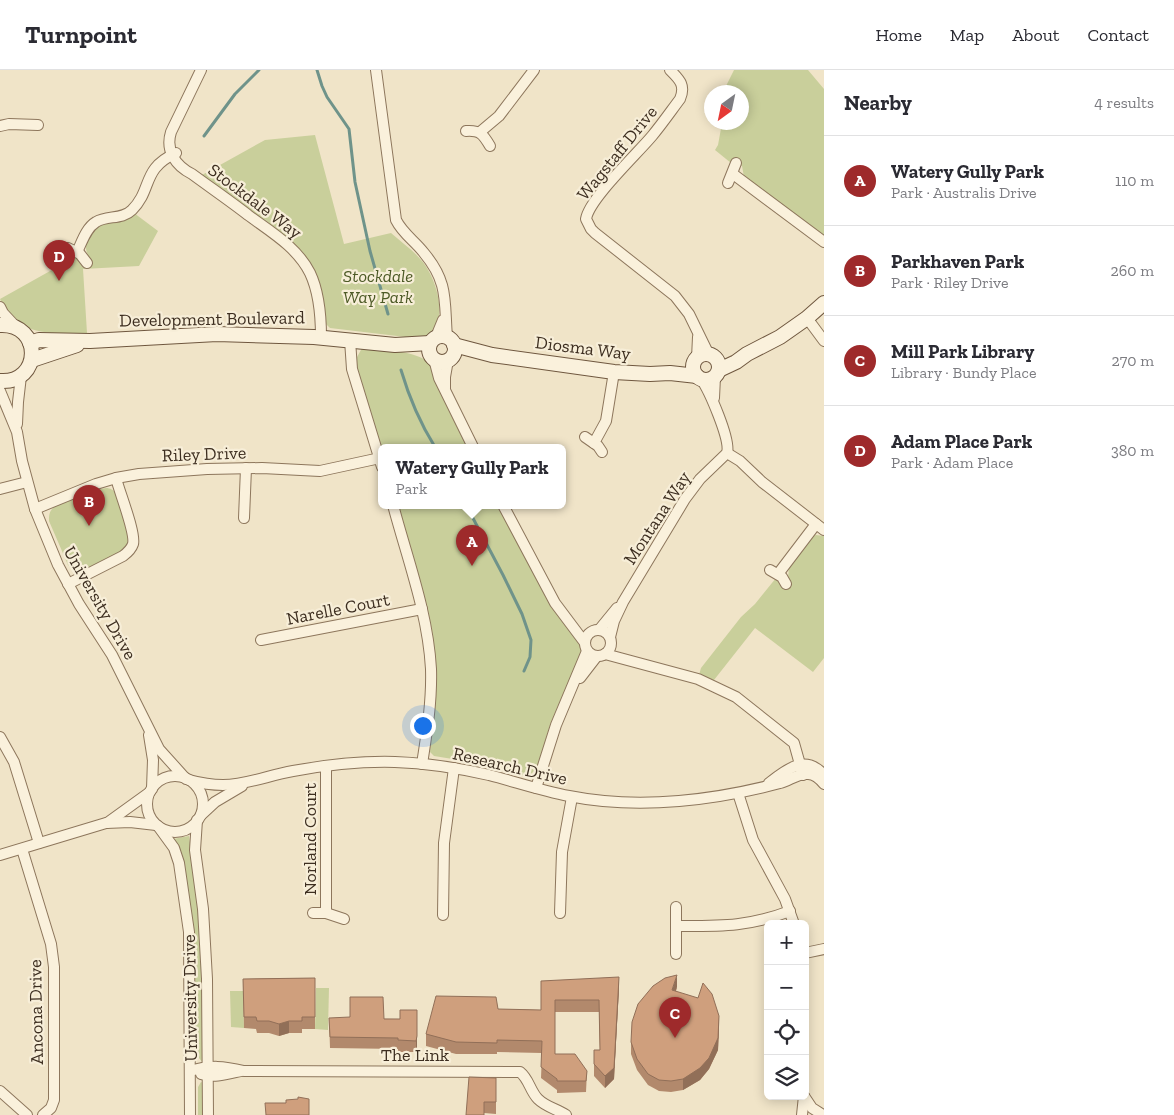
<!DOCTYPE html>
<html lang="en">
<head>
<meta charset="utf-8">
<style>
  :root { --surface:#fff; --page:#f2f2f3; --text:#2b2b33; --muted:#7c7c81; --line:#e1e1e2; --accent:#9e2a2b }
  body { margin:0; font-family:"Zilla Slab",serif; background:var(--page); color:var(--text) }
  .controls { position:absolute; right:15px; bottom:15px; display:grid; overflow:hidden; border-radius:8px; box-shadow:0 2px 12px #0003 }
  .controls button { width:45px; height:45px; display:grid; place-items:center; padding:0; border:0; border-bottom:1px solid var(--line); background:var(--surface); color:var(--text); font:25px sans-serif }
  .compass { position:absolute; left:704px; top:15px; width:45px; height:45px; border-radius:50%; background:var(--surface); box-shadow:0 2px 12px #0003; rotate:213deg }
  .you { position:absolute; left:422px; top:655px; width:18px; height:18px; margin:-12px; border:4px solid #fff; border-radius:50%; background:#1a73e8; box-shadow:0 0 0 8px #1a73e833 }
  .badge { display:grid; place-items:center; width:32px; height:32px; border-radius:50%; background:var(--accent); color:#fff; font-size:16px; font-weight:700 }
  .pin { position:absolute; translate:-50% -41px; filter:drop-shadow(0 1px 2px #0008) }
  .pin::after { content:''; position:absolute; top:26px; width:18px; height:15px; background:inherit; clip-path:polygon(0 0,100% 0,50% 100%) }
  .popup { position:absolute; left:378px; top:374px; width:188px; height:65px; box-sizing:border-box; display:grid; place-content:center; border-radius:8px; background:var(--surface); filter:drop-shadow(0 1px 4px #0005); font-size:16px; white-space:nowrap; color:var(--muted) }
  .popup b { font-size:19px; color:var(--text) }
  .popup::after { content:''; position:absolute; left:50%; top:100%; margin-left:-10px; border:10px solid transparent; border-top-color:var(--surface) }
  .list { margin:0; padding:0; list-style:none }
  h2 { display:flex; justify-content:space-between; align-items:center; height:65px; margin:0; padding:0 20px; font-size:21px }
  h2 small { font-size:16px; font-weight:400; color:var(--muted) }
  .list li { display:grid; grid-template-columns:32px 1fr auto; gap:15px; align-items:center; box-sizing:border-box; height:90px; padding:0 20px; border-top:1px solid var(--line) }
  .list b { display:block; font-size:19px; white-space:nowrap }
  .list p { margin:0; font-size:16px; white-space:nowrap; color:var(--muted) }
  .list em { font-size:16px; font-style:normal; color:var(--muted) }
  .icon { flex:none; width:28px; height:28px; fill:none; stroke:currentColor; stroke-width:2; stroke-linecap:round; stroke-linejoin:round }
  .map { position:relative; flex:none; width:824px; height:1045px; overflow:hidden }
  header { display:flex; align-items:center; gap:30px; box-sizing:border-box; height:70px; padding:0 25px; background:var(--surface); border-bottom:1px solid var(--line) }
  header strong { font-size:24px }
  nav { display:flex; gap:28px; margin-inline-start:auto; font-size:18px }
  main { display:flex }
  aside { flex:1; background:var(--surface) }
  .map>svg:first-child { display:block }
  .green { fill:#c9cf9b }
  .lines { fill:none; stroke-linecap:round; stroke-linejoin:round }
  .stream { stroke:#6f938a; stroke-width:3 }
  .street-casing { stroke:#8d765c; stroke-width:12 }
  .secondary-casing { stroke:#6f573f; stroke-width:16 }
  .street { stroke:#faf1dc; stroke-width:10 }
  .secondary { stroke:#faf1dc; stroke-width:14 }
  .wall { fill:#b2896c }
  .shaded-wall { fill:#916f58 }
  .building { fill:#cf9f7d; stroke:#916f58 }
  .labels { text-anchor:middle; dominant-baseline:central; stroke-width:4.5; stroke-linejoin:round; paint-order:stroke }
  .street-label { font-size:18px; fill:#3d2e20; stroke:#f7eed8 }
  .park-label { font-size:18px; font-style:italic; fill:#4d5a26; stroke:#f7eed8 }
</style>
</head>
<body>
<header>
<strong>Turnpoint</strong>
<nav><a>Home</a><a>Map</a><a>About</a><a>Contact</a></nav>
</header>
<main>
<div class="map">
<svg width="824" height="1045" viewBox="0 0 824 1045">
  <rect width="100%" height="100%" fill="#f0e4c8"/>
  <g class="green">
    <path d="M734,0H808L824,19V167L744,107L742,96L732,89L731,93L715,80L718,75L722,53L742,52V22H723Z"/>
    <path d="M315,65L344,174L391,163C401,172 413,180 422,191C439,211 454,267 414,268L330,258L325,253L311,196L238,132L202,105L265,70Z"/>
    <path d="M134,143L158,161L139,196L83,199L87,263C53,264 16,267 0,229L59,196L69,183L92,193C90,188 86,183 86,178C83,155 118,149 134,143Z"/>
    <path d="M362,278C381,280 417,280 431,294L445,332L468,377H382V379L356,295V289Z"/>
    <path d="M106,418C110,418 114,420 116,424C122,433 127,461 129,472L121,483L83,501H76L68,495L49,451C49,446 49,443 52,439C61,430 93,420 106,418Z"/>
    <path d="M398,435H498L553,539L581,576C584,595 569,613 561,629C556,641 550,653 547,665C543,678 541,696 531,704L522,705L465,691L434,686L430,682L436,623L435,595L432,560Z"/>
    <path d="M816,465L824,466V588L813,602L755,558L714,610L699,605L701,598L741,547L755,534L776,508L781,514L788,508L789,497L811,467Z"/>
    <path d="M189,766L202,856L203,993L199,988L193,971V915L173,769Z"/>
    <path d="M316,918H329L328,960L315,959Z"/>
    <path d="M230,921H243L244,958L231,957Z"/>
    <path d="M201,1012L203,1013L202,1045H198V1017Z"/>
  </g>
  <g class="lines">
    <g class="stream">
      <path d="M317,0L322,16L327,27L349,59L355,112L370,181L388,244"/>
      <path d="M204,66L235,24L259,0"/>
      <path d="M401,300C409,327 420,353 435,377"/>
      <path d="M466,435L503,505L522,544L531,570L530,587L524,601"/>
    </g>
    <g class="street-casing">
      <g id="street">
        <path d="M201,0L171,62C165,81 176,96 192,104C211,118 230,131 248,145C271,162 297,177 310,203C319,222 321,246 321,267"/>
        <path d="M376,0L396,150C403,164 415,171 424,183C449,213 444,231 447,267"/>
        <path d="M670,0C679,9 686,15 680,29C671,41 662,54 652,66C637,84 589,129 586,149L591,159L595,163L675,226L689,244L709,285"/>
        <path d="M0,56L9,54L38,55"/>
        <path d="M466,61C480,60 483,64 490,76"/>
        <path d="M480,62L499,46L534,0"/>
        <path d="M733,104L824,172"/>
        <path d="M728,113L736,93"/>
        <path d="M68,178L80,184L87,193"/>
        <path d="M77,182C82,172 86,158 96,152C107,145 122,150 132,140C153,119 141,99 176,83"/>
        <path d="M0,237L3,243L17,258"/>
        <path d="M807,248L824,271"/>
        <path d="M436,267L443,250"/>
        <path d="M350,270L352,299L382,397"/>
        <path d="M697,288L698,267"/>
        <path d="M434,289L439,308L473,377"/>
        <path d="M445,318V307L448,290"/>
        <path d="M0,321L17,362L22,391L35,439L58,495L79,534L112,585L159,679L186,709"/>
        <path d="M714,328L715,307"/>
        <path d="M17,354L18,332L21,306"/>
        <path d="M585,367L598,376L602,382"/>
        <path d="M594,373L606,351L614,302"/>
        <path d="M727,383L740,391L762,412L824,460"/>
        <path d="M0,419L27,412"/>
        <path d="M393,435C407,488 428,543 431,599C432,631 427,662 422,694"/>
        <path d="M503,435L555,533L585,573"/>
        <path d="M35,439L96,414L116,408L139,404L207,399L262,398L320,401L380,388"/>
        <path d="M244,448L246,398"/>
        <path d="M770,500L782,507L786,514"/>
        <path d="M778,504L816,454"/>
        <path d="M68,514L123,486C127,483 131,480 133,474C136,463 119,421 116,408"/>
        <circle cx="598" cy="573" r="13"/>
        <path d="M599,560L617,538"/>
        <path d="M610,567L614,551L623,532L685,429L700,409L727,383C731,370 709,320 701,309"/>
        <path d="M261,570L422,539"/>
        <path d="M605,584L698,609L736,627L794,673L803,705"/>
        <path d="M580,608L597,586"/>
        <path d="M149,665L153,690L152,719"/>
        <path d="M0,667L14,692L39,773"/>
        <circle cx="175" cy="734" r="28"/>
        <path d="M189,710C200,713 211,715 223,715C247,715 269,705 293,701C326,695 361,691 395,692C427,693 458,698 489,705C516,712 542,721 569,726C604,733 643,734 679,731C713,728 746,722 780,713C789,711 798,703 808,704C815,704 820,709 824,714"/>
        <path d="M769,713C787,699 805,684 824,705"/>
        <path d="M536,718L556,655L587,581"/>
        <path d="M738,723L753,770L785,829L794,854"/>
        <path d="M201,745L215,732L242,716"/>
        <path d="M197,750L195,780L203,839L207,909L208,1045"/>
        <path d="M107,753L150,722"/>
        <path d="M158,756L174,778L179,793L189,862L190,1045"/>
        <path d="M22,779L51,874L54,897V1030L51,1038L43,1045"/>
        <path d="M0,785L106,753L130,752L156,755"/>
        <path d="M676,837V884"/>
        <path d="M313,843H326L344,849"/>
        <path d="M326,843V696"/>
        <path d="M560,843L562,782L572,727"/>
        <path d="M443,845L444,773L454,698"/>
        <path d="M676,856C721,856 748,857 790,841"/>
        <path d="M805,883L824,879"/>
        <path d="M190,1001C211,995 223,996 244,1001L520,1002C529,1009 530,1021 538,1029C546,1037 557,1039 566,1045"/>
        <path d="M201,1004C214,1008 227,1004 241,1001"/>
        <path d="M0,1021L27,1045"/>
        <path d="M804,1026L812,1038L823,1045"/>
        <path d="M802,1045L804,1026"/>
      </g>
    </g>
    <g class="secondary-casing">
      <g id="secondary">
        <path d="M0,255C43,253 42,314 0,311"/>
        <circle cx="442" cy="279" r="13"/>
        <path d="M30,273L39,270L90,271L217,264L314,267L395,275L430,273"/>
        <path d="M454,275L492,285L614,302L650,304L670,303L697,306"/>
        <circle cx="706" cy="297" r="13"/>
        <path d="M32,290L77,275"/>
        <path d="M719,300L736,292L747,284L780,267L807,248L824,233"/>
      </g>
    </g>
    <use href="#street" class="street"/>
    <use href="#secondary" class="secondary"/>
  </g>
  <g class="wall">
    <path d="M315,908V959H302V963H289L279,966L269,963H257L256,959L244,958L243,909Z"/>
    <path d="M541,911L619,918L614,1009L605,1018L594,1006V980H600L599,942H555V984L587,1001L586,1022L557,1023V1020L541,1008L542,983L497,982V984H456L426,976V964L498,939L541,940Z"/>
    <path d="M677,917L676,921L719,958L718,980L709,999L700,1010L683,1020L671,1022L659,1021L648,1015L637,1000L631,984V972Z"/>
    <path d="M417,940V977L416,982H398V979L330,978L329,948L400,949Z"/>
    <path d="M496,1008V1044L484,1043L466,1045Z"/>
  </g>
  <g class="shaded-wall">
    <path d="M677,905V917L672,932V920Z"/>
    <path d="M619,907V918L614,1009L605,1018V1006Z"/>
    <path d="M719,946V958L718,980L709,999L700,1010L683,1020V1009Z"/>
    <path d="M289,951V963L279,966V954Z"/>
    <path d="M417,966V977L416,982V971Z"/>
  </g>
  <g class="building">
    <path d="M677,905L672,920L698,928L703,913L712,924L719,946L718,968L709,988L700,998L683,1009L671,1011L659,1010L648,1004L637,989L631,972L632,952L638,934L653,916L665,908Z"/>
    <path d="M619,907L614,998L605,1006L594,994V980H600L599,930H555V984H575L587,1001L586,1011H557V1009L541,997L542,971L497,970V973L456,972L426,964L436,926L496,927L498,939L541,940V911Z"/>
    <path d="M315,908V947H302V951H289L279,954L269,951H257L256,947H244L243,909Z"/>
    <path d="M350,927H383L384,949H400V940H417V966L416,971L398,970V968L330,967L329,948L350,947Z"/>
    <path d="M469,1007L496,1008V1032H484V1045H466Z"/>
    <path d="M298,1027L309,1029V1045H266L265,1033H286V1030L298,1029Z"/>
  </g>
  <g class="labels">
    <g class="street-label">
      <text transform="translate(617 83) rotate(-51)">Wagstaff Drive</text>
      <text transform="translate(255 131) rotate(37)">Stockdale Way</text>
      <text transform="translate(212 249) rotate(-1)">Development Boulevard</text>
      <text transform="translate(583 278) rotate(7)">Diosma Way</text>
      <text transform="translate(204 384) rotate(-2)">Riley Drive</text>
      <text transform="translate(657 448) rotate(-57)">Montana Way</text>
      <text transform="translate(100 533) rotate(60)">University Drive</text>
      <text transform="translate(338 539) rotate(-11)">Narelle Court</text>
      <text transform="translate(510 696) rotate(13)">Research Drive</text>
      <text transform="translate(310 769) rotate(-90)">Norland Court</text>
      <text transform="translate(190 928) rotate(-91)">University Drive</text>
      <text transform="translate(36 942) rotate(-91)">Ancona Drive</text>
      <text x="415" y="985">The Link</text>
    </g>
    <g class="park-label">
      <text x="378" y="206">Stockdale<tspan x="378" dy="21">Way Park</tspan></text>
    </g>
  </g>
</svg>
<div class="controls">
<button>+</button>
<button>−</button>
<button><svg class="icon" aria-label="locate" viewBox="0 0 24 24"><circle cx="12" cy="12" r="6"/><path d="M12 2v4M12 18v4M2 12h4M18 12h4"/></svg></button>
<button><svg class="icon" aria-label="layers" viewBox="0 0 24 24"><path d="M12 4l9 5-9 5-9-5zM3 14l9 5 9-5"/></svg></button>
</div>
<svg class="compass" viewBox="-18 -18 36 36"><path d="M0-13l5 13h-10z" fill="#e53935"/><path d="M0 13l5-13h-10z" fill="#7c7c81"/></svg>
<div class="you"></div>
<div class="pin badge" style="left:472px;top:496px">A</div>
<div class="popup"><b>Watery Gully Park</b>Park</div>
<div class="pin badge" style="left:89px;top:456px">B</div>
<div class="pin badge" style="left:675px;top:968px">C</div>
<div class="pin badge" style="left:59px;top:211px">D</div>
</div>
<aside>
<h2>Nearby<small>4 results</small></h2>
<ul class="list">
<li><span class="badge">A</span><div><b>Watery Gully Park</b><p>Park · Australis Drive</p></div><em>110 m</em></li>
<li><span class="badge">B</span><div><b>Parkhaven Park</b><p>Park · Riley Drive</p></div><em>260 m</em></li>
<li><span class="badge">C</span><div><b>Mill Park Library</b><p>Library · Bundy Place</p></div><em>270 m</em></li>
<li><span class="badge">D</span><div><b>Adam Place Park</b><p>Park · Adam Place</p></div><em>380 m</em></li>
</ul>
</aside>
</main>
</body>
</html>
